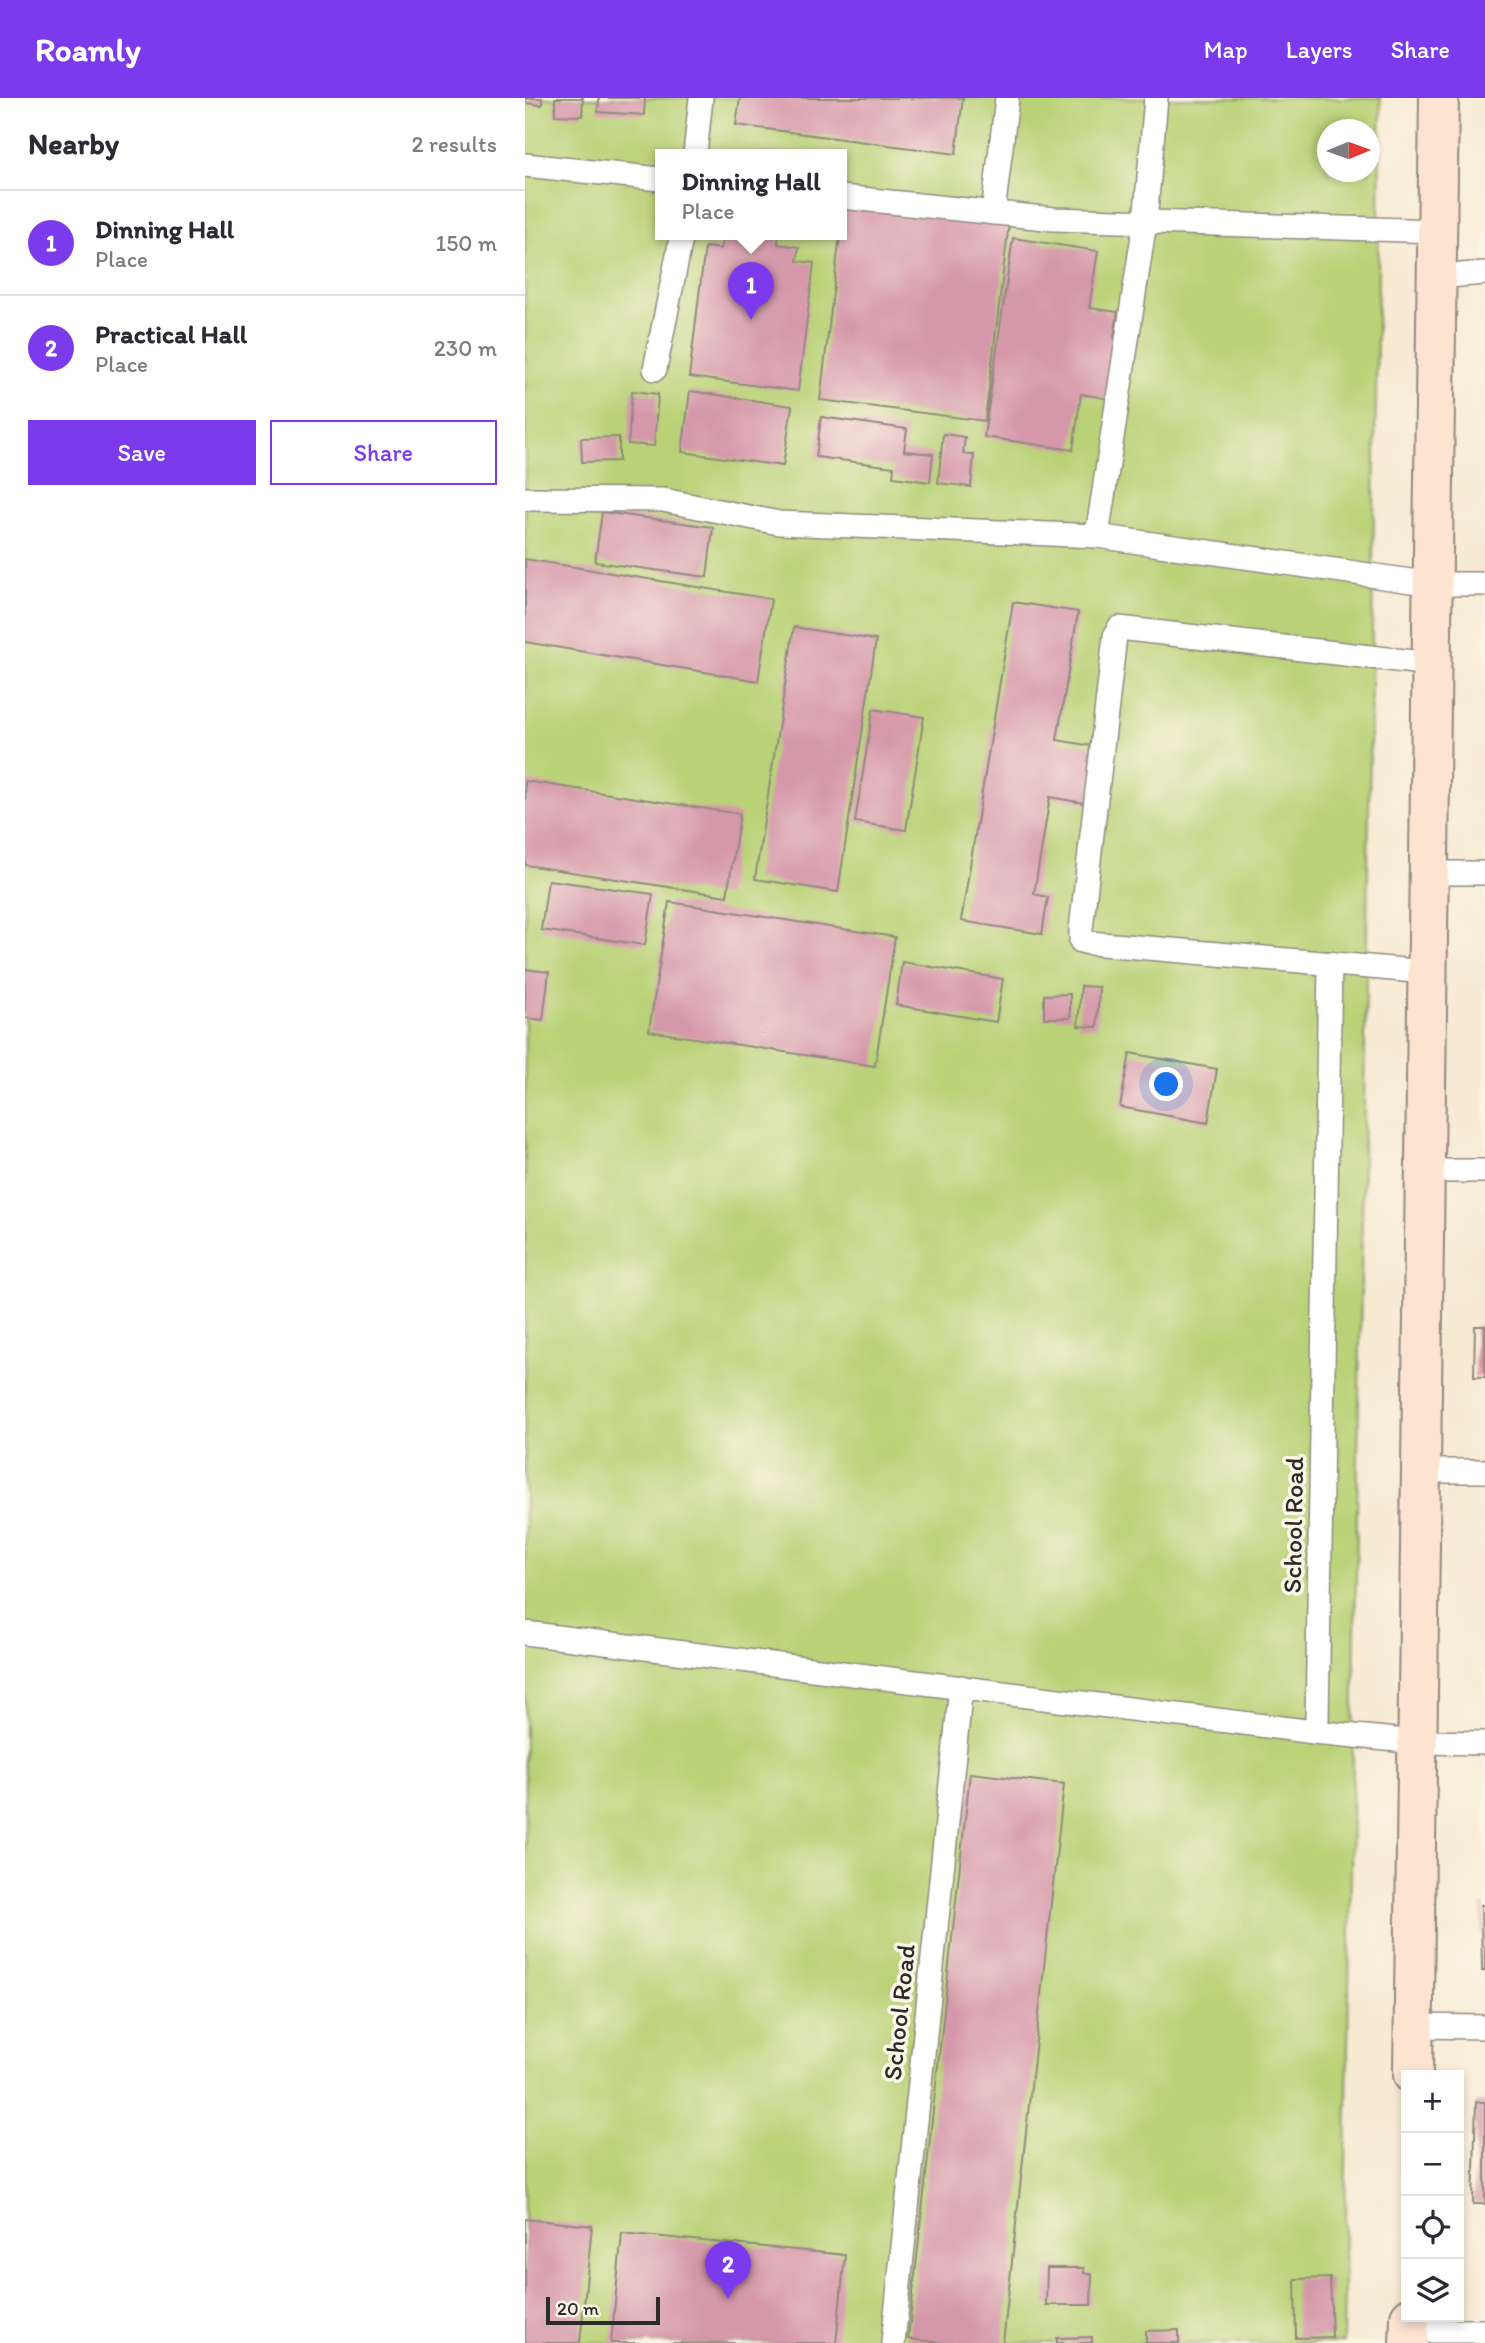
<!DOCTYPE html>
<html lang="en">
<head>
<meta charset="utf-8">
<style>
  :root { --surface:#fff; --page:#f7f7f7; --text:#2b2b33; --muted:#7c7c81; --line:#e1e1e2; --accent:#7c3aed }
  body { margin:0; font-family:Itim,sans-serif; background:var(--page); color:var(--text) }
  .controls { position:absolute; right:21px; bottom:21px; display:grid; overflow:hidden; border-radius:0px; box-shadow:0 4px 10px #0003 }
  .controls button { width:63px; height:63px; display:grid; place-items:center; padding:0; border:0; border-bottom:2px solid var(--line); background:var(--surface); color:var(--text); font:35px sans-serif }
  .compass { position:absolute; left:792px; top:21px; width:63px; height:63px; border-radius:50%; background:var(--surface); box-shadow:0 4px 10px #0003; rotate:89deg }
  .scale { position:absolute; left:21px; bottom:18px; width:114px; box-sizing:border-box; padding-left:7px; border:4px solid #2b2b2b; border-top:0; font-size:19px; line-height:24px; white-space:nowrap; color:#2b2b2b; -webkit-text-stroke:5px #fcf5e5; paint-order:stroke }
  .you { position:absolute; left:642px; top:987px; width:24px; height:24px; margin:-18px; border:5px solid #fff; border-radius:50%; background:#1a73e8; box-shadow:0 0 0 10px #1a73e833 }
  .badge { display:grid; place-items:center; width:46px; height:46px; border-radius:50%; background:var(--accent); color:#fff; font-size:23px; font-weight:700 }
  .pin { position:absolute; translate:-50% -58px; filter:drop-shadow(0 2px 4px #0008) }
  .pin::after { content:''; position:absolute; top:37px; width:24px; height:21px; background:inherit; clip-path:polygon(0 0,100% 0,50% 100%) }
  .popup { position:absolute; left:130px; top:51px; width:192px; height:91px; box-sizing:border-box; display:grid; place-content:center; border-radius:0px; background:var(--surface); filter:drop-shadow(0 2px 5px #0005); font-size:23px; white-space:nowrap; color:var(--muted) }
  .popup b { font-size:26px; color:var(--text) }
  .popup::after { content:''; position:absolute; left:50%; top:100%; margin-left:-14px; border:14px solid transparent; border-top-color:var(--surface) }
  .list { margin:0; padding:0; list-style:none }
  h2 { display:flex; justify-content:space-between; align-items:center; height:91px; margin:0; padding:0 28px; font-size:30px }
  h2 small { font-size:23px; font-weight:400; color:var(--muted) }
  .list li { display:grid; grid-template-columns:46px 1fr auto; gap:21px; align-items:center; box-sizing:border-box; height:105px; padding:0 28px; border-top:2px solid var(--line) }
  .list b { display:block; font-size:26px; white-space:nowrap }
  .list p { margin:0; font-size:23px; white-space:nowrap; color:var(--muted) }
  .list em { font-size:23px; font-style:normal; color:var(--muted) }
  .actions { display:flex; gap:14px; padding:21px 28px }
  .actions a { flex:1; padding:16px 0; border:2px solid var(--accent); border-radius:0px; text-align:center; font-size:24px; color:var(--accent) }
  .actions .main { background:var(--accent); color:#fff }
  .icon { flex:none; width:38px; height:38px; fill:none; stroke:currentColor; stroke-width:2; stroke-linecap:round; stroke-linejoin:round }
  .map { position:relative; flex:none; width:960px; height:2245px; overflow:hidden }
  header { display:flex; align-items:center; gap:42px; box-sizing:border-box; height:98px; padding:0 35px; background:var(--accent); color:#fff }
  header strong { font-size:33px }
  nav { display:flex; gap:38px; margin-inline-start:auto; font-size:24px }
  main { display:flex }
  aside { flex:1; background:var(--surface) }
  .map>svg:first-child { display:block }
  .green { fill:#b9d277; stroke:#727e51; stroke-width:2; fill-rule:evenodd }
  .building { fill:#d597aa }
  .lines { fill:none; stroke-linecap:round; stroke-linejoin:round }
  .lane-casing { stroke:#918a7f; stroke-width:26 }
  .secondary-casing { stroke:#918a7f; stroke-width:42 }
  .lane { stroke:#fff; stroke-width:23 }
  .secondary { stroke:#fde4d1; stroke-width:38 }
  .labels { text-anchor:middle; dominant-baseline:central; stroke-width:7; stroke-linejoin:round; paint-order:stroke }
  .street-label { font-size:26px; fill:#2b2b2b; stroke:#fcf5e5 }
</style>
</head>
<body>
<header>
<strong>Roamly</strong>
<nav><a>Map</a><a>Layers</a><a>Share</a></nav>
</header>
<main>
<aside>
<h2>Nearby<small>2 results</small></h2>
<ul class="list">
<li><span class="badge">1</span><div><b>Dinning Hall</b><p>Place</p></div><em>150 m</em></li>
<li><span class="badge">2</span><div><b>Practical Hall</b><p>Place</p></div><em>230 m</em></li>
</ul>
<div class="actions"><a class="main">Save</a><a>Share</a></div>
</aside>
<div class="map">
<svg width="960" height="2245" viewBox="0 0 960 2245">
  <rect width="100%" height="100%" fill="#fcf5e5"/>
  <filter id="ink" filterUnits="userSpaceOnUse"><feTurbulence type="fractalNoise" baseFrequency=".0143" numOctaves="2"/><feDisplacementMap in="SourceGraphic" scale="14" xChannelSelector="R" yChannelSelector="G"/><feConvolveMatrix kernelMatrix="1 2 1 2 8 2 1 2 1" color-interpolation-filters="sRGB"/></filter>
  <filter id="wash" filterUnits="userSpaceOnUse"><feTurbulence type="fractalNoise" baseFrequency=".00686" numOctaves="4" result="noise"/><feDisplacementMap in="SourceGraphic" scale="28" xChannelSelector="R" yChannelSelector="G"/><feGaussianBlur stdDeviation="1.57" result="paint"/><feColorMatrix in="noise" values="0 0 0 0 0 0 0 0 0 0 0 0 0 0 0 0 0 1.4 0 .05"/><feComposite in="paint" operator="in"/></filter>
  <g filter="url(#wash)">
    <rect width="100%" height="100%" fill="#f7ead3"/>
    <path class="green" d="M0,0H856L818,2245H0ZM802,32H844V74H802ZM135,56H317V136H135Z"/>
    <g id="blocks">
      <g class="building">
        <path d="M0,0H17V7L0,5Z"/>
        <path d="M30,0H58L57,18L30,17Z"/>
        <path d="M74,0H120L119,17L73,14Z"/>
        <path d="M215,0H438L431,56L211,27Z"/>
        <path d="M319,104L484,125L460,323L295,302Z"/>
        <path d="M223,136H254L253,146L274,149L272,163L289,165L273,293L164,279L180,149L196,151L198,139L222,142Z"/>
        <path d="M488,140L573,153L564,210L593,214L589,239L613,242L584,301L556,296L548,352L459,339Z"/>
        <path d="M107,293L133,296L129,348L103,346Z"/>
        <path d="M165,293L267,308L258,368L157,354Z"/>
        <path d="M296,319L382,331L379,353L408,356L405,384L368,379L369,369L291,359Z"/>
        <path d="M418,336L440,339L438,356L449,357L446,389L413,385Z"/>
        <path d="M94,339V363L57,364L56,340Z"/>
        <path d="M77,414L188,429L182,479L70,464Z"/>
        <path d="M0,461L246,501L233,583L0,544Z"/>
        <path d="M488,504L553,514L532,642L573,649L564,706L525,699L509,796L523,799L517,836L436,823Z"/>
        <path d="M269,529L351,542L313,794L230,781Z"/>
        <path d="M348,611L399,619L381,732L330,724Z"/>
        <path d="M0,683L215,716L202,798L0,767Z"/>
        <path d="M23,782L128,796L120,847L16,832Z"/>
        <path d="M144,804L370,839L350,968L124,933Z"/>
        <path d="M377,864L478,881L471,924L371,907Z"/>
        <path d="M0,871L24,874L18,922L0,920Z"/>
        <path d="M556,888L574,889L572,929L553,928Z"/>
        <path d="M545,896V920H519V897Z"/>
        <path d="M605,955L692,971L683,1025L595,1009Z"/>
        <path d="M950,1228H960V1279H949Z"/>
        <path d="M445,1675L539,1686L478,2245H419L383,2241Z"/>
        <path d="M956,1807H960V1873H957Z"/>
        <path d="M951,2004H960V2106H948Z"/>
        <path d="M0,2121L67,2128L55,2245H0Z"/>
        <path d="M97,2135L320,2157L311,2245H86Z"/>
        <path d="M522,2170H559V2175H567L566,2207H521Z"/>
        <path d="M805,2180L807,2239L771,2240L770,2181Z"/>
        <path d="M654,2232V2245H621V2233Z"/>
        <path d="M567,2239V2245H532V2240Z"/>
      </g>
    </g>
  </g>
  <g filter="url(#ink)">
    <use href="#blocks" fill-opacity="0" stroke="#918a7f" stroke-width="2"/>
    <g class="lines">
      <g class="lane-casing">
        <g id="lane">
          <path d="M170,56L176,0"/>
          <path d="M0,67L135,81"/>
          <path d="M317,99L529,121L912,133"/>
          <path d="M468,115L482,0"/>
          <path d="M911,179L960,175"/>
          <path d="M130,271L157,136"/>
          <path d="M0,401L138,402L254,425L572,438L907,486H960"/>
          <path d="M572,438L620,124L631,0"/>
          <path d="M904,775H960"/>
          <path d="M902,874L565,845L556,843V831L590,538L594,530L906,566"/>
          <path d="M900,1073H960"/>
          <path d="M896,1373H960"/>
          <path d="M0,1535L789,1634L792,1623L805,865"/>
          <path d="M789,1634L892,1644L960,1645"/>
          <path d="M889,1928L960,1929"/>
          <path d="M885,2233H960"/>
          <path d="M368,2245L436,1589"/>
        </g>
      </g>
      <g class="secondary-casing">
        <g id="secondary">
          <path d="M888,1977L914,0"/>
          <path d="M884,2245L885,2219"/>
        </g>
      </g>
      <use href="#lane" class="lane"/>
      <use href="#secondary" class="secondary"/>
    </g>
  </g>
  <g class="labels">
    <g class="street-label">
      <text transform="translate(768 1427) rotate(-89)">School Road</text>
      <text transform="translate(374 1914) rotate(-84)">School Road</text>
    </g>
  </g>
</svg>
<div class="controls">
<button>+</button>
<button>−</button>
<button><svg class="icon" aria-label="locate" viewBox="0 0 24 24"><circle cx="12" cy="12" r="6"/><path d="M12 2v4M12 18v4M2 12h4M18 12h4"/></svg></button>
<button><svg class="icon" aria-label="layers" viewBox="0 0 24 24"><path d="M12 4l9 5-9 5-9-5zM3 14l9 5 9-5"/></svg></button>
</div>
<svg class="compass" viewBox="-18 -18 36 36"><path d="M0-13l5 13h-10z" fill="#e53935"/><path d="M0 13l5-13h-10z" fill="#7c7c81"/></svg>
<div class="scale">20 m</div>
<div class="you"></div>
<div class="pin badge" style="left:226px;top:222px">1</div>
<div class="popup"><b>Dinning Hall</b>Place</div>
<div class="pin badge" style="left:203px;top:2201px">2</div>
</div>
</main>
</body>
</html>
